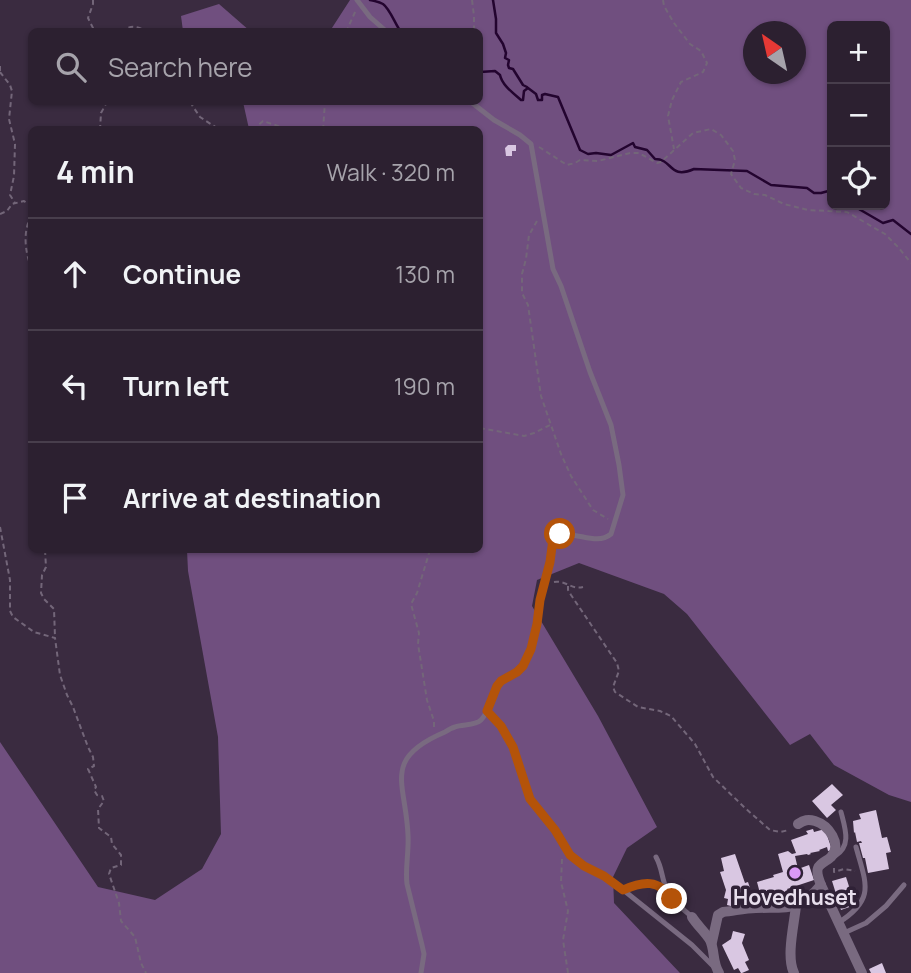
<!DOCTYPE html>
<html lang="en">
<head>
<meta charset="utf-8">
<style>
  :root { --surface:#2c2030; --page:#342838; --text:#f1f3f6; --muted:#a6a3ab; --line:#483e4c }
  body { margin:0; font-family:Manrope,sans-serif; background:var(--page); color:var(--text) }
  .controls { position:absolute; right:21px; top:21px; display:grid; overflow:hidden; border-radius:10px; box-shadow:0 2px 5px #0004 }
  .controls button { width:63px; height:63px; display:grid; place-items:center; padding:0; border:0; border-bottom:2px solid var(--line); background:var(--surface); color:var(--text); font:35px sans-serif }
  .compass { position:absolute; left:743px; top:21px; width:63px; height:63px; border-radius:50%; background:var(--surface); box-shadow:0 2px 5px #0004; rotate:326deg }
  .stop { position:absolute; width:21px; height:21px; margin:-16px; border:5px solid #b45309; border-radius:50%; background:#fff }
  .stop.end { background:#b45309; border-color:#fff; box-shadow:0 2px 7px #0008 }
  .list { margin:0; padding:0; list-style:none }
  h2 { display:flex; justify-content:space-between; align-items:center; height:91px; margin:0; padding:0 28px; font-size:30px }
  h2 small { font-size:23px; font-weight:400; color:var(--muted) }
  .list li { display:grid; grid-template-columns:46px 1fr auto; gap:21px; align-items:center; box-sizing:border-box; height:112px; padding:0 28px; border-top:2px solid var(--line) }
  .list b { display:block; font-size:26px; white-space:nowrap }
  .list em { font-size:23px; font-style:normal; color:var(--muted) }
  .icon { flex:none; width:38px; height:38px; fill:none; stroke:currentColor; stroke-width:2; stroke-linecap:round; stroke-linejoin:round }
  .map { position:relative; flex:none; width:911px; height:973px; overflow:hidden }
  .search { position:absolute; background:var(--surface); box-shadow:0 2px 5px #0004; left:28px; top:28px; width:455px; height:77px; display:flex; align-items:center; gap:18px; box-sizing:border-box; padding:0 24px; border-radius:10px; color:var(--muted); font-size:26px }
  .panel { position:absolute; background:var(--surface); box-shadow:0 2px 5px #0004; left:28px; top:126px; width:455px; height:427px; border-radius:10px }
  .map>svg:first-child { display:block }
  .forest { fill:#704f7f; fill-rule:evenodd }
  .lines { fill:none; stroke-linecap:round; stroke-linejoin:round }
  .stream { stroke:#23042f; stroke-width:2.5 }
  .building { fill:#d9c7e2 }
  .path { stroke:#736679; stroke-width:2; stroke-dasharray:5 3.5; stroke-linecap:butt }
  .service { stroke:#796a80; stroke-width:5 }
  .minor { stroke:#796a80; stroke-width:10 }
  .route { stroke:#b45309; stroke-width:9 }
  .poi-dot { fill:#da9af7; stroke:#2f2136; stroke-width:2.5 }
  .labels { text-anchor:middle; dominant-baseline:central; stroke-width:7; stroke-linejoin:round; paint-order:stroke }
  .poi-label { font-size:21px; font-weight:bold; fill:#e8dfed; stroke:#2f2136 }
</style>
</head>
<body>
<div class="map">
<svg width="911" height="973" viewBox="0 0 911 973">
  <rect width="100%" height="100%" fill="#3a2b40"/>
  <g class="forest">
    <path d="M350,0H911V802L889,795L834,765L810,734L790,745L687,614L664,594L579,563L537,580L532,606L598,716L657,827L627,848L613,877L614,903L680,973H0V742L98,887L155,900L202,869L221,834L218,737L188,571L187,550H480V130L249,129L243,102H480V32L330,31ZM832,26H885V205H832ZM754,32H796V74H754Z"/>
    <path d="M219,4L250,31H183L181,16Z"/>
  </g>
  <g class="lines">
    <g class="stream">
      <path d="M370,0C375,1 379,2 383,4C390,9 395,24 401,32"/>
      <path d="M493,0L496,19V33L503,44L506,53L505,58L509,60L508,65L509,68L513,69L523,85L527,87"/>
      <path d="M480,72L495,71L500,75C502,85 513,93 521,100H523L524,91L528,88L536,94L538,100H542V95L545,94L558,97L580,150L588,154L596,153L611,155L633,143L635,147L647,150L655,159C673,159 669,180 694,169L747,171L771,185L807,188L814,193H821L832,190"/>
      <path d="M852,205L883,223L893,220L911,234"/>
    </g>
  </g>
  <g class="building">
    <path d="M508,145H516V151H512V156H506L505,148Z"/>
    <path d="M832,784L843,795L831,805L836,810L827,818L812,801Z"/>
    <path d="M876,810L882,838L887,837L891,852L886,853L889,869L868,873L865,858H863L859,843H862L861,841L857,842L855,832L854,833L853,821L861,819L859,814Z"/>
    <path d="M813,829L814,832L825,829L832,850L828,851L827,847L819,850L820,851L810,853L811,854L808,855L807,854L795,856L798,869L809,865L814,880L787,889L788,891L782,893V891L761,897L757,882L774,877L773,875L783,872L778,854L788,851L792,854L796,853L791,840L808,834L806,831Z"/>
    <path d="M735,854L745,883L748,882L750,888L747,899L741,897L739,908L727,905L728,899L724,898L726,890L720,872L724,871L721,858Z"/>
    <path d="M846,877L855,905L841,910L832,881Z"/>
    <path d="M733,931L745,934L742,943L749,960L745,962L749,970L742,973H741L738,968L734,970L722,945L731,939Z"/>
    <path d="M882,963L886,973H871L869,969Z"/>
  </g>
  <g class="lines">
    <g class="path">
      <path d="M93,0V4L88,18L95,32"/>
      <path d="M472,0L474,16V32"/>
      <path d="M663,0L664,6L674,23L690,44L701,51L707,63L703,72L681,82L672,100L668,116L674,149"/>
      <path d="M121,32C130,25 135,26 145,30"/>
      <path d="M145,32V30L153,32"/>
      <path d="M346,32L356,10"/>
      <path d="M0,66V71"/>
      <path d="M0,72L10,85L12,91L9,119L15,144L14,176L10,195L15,203"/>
      <path d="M190,102L200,117L220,130"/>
      <path d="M100,130L101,113L107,102"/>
      <path d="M253,130L263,121L290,130"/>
      <path d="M323,130L325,102"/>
      <path d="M539,147L567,165L575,163L580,160L598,161L630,153H639L657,163L661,162L693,133L711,129L721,135L733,151L735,160L731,174L741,188L754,194L765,195L784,204L808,210L847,212L885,234L898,247L911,263"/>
      <path d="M0,214L7,211L12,204L24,201L28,204L32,202"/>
      <path d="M32,215C22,231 25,252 32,270"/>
      <path d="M537,221L529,235L526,259L522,274V293L528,305L541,396L561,454L571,476L593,510L608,519"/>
      <path d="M480,428L524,436L534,433L550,425"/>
      <path d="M0,527L10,580V611L13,617L34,632L55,638L60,675L67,695L73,707L88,747L93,757L94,766L88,769L96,787L94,790L97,795L102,796L104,801L98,809L99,828L111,837L112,844L121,855V865L111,868L109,874L119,903L121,921L135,937L141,963L146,973"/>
      <path d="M45,550L46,567L42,575L41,593L44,599L54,609L55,637"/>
      <path d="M430,550L417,593L411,604L419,633L418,644L427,700L434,721V728"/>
      <path d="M554,582C565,580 572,590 583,587"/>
      <path d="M568,586V590L571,595L617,663L619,671L613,687L615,692L638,707L660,711L671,716L695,744L713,777L745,808L770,830L780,832L789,830"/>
      <path d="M562,859L561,882L568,911L563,940L568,973"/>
      <path d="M834,868V872L844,869L855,871"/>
      <path d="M630,887L640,883L655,884"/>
    </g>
    <g class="service">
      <path d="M357,0L370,17L387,32"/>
      <path d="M471,102L494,120L520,135L531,144L553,269L561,286L590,372L611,425L619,465L623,495L611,534C594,548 571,526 553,539L550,562L540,600L537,624L531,649L523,666L517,672L501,681L497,686L487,711L501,726L513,747L530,799L555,830L570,855L584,866L612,881L692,945L714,967"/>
      <path d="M835,856C852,846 845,828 841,812"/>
      <path d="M656,857C662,868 661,874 665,885C669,899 682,908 692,917"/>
      <path d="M838,923C876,899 866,884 856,847"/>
      <path d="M844,933L866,923L886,906L904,885"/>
      <path d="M421,973L424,954L422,945L407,884C405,868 409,852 408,835C406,783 381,759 445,732C448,730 451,728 455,727C463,724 475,726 481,720C482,719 486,713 487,711"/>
    </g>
    <g class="minor">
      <path d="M798,824C804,820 808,819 815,821C828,825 843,844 831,857C827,861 820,863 818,868C816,873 819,880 821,885L862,973"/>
      <path d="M692,917C697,925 705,932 710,940C715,950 712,962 719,973"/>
      <path d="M712,942L718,915L723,912C734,911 745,908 756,908C787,907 799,912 821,885"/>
      <path d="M794,973C786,957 794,925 796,906"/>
    </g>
  </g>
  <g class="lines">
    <path class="route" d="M560,534L553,539L550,562L540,600L537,624L531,649L523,666L517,672L501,681L497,686L487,711L501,726L513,747L530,799L555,830L570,855L584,866L604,876L623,890C643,881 659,879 672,899"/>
  </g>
  <circle class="poi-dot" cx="795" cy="873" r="7"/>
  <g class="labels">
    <g class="poi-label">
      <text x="795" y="897">Hovedhuset</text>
    </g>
  </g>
</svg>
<div class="controls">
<button>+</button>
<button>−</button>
<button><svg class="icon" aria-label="locate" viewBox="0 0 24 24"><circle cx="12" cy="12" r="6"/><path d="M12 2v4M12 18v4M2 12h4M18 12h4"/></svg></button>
</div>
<svg class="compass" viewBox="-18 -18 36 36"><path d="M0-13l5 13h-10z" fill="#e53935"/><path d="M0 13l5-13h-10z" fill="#a6a3ab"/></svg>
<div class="stop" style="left:560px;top:534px"></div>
<div class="stop end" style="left:672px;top:899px"></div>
<div class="search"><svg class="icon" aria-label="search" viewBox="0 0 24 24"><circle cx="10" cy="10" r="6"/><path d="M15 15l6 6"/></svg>Search here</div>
<section class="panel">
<h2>4 min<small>Walk · 320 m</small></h2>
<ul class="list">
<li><svg class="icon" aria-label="ahead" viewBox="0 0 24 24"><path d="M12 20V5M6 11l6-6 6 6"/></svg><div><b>Continue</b></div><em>130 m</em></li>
<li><svg class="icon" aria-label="left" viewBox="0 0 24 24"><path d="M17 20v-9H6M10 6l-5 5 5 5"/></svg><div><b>Turn left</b></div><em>190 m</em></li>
<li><svg class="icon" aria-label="arrive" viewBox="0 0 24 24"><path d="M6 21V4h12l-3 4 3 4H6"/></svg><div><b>Arrive at destination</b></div></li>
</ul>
</section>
</div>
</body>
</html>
